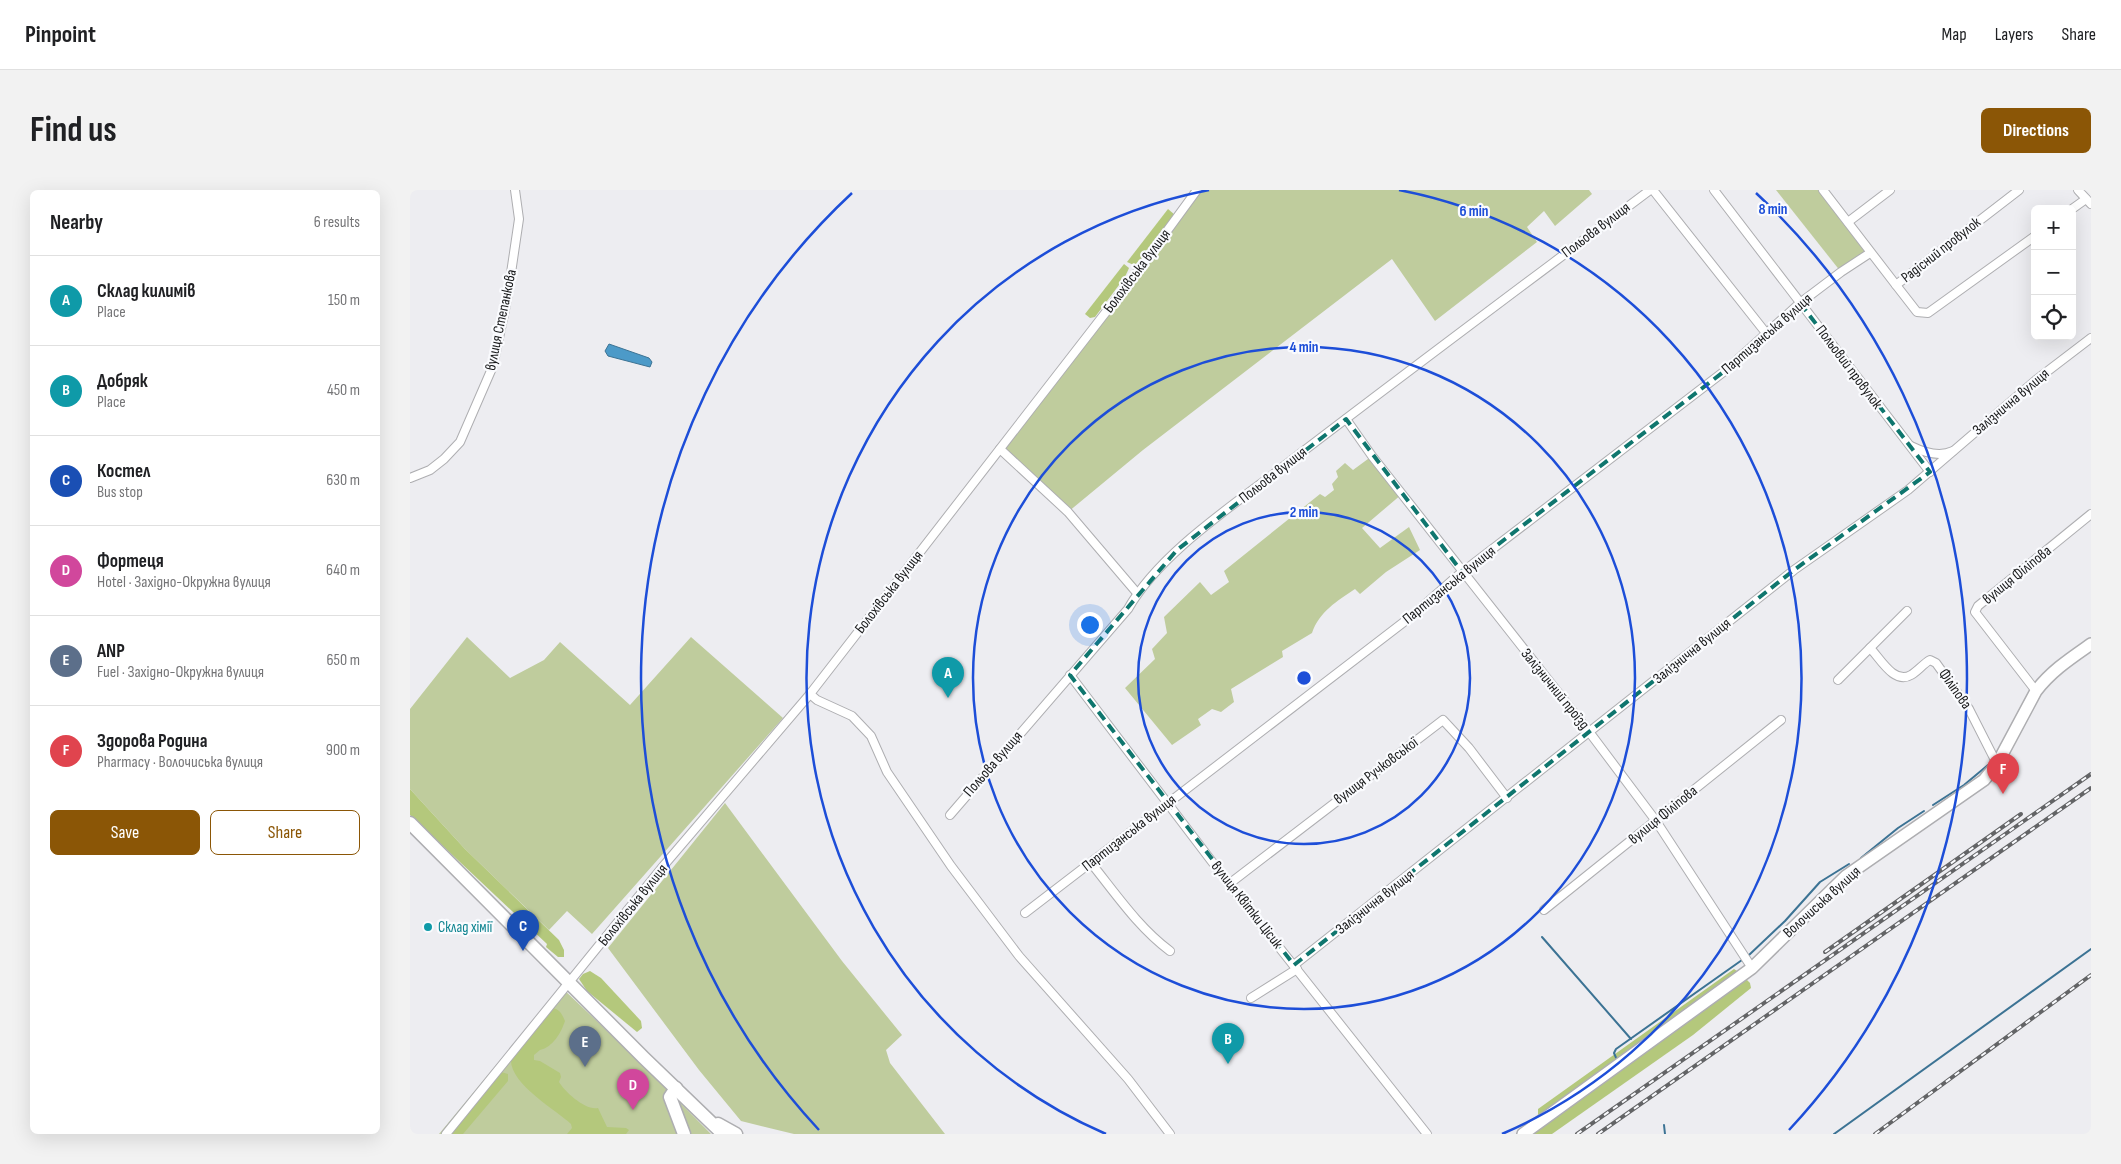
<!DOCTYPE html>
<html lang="en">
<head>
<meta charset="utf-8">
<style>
  :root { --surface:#fff; --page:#f2f2f2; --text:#202124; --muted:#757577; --line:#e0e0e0; --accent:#8b5606 }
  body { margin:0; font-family:"Sofia Sans Condensed",sans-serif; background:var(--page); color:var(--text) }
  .controls { position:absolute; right:15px; top:15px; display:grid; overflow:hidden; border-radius:8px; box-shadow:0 5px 20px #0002 }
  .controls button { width:45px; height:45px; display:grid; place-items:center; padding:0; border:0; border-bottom:1px solid var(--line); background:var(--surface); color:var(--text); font:25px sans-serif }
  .you { position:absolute; left:679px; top:434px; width:18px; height:18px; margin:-12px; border:4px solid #fff; border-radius:50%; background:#1a73e8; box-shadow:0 0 0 8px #1a73e833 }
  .badge { display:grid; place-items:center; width:32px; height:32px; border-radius:50%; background:var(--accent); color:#fff; font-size:16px; font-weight:700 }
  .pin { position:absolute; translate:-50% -41px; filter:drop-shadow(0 1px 2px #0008) }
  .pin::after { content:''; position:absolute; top:26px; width:18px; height:15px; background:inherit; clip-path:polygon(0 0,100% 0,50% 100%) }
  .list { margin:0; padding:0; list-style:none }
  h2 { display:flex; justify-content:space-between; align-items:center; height:65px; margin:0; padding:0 20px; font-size:21px }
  h2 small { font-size:16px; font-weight:400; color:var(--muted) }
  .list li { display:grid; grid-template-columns:32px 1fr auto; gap:15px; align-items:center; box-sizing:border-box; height:90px; padding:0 20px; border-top:1px solid var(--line) }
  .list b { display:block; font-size:19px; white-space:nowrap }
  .list p { margin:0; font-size:16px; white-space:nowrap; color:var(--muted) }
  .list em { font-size:16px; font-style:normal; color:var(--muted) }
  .actions { display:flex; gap:10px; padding:15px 20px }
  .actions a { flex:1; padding:11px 0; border:1px solid var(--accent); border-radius:8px; text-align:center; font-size:18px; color:var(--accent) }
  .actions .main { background:var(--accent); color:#fff }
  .icon { flex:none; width:28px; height:28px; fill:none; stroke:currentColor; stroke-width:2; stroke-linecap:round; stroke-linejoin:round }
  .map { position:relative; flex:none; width:1681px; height:944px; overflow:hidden; border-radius:8px }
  header { display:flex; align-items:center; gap:30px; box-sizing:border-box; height:70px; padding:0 25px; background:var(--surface); border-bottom:1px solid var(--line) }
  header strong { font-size:24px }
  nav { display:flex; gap:28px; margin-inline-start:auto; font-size:18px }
  .intro { display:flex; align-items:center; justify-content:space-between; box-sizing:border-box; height:120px; padding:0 30px }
  h1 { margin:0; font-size:35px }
  .button { padding:12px 22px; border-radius:8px; background:var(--accent); color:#fff; font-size:18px; font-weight:700 }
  main { display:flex; gap:30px; padding:0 30px }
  aside { flex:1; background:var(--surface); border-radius:8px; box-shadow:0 5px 20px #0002 }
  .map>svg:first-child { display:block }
  .green { fill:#bfcc9d }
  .forest { fill:#b4c87c }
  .water { fill:#4c9ac8; stroke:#3c7394 }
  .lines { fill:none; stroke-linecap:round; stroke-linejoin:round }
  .stream { stroke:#3c7394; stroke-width:2 }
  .minor-casing { stroke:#aeaeb1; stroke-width:10 }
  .secondary-casing { stroke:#aeaeb1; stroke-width:14 }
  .primary-casing { stroke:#aeaeb1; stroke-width:15 }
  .minor { stroke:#fff; stroke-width:8 }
  .secondary { stroke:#fff; stroke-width:11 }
  .primary { stroke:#fff; stroke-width:12 }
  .rail-casing { stroke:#636466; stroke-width:4 }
  .rail { stroke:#fafbfe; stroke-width:2; stroke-dasharray:5.5; stroke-linecap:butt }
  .marked { fill:none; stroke:#0f766e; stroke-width:4; stroke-dasharray:10 6; stroke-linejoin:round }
  .ring { fill:none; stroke:#1d4ed8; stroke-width:2.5 }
  .culture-dot { fill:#0f9aa8; stroke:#fafbfe; stroke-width:2 }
  .labels { text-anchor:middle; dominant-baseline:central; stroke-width:4.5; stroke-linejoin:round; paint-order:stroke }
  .street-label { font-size:15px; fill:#18191a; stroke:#fafbfe }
  .culture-label { font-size:15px; fill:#0d838f; stroke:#fafbfe; text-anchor:start }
  .centre { fill:#1d4ed8; stroke:#fafbfe; stroke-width:2.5 }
  .ring-label { font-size:15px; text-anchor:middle; font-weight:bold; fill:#1d4ed8; stroke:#fafbfe; stroke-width:4.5; stroke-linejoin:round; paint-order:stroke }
</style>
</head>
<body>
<header>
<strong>Pinpoint</strong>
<nav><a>Map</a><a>Layers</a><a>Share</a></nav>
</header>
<div class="intro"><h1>Find us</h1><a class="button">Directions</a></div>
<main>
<aside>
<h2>Nearby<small>6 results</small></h2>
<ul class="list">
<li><span class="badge" style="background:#0f9aa8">A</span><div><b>Склад килимів</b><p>Place</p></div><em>150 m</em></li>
<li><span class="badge" style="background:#0f9aa8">B</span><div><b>Добряк</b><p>Place</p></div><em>450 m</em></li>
<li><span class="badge" style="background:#1a4fb4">C</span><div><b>Костел</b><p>Bus stop</p></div><em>630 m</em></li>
<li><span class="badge" style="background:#d1479c">D</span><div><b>Фортеця</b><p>Hotel · Західно-Окружна вулиця</p></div><em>640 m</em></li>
<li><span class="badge" style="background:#5c6f8a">E</span><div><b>ANP</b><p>Fuel · Західно-Окружна вулиця</p></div><em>650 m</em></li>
<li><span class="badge" style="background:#e0444e">F</span><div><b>Здорова Родина</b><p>Pharmacy · Волочиська вулиця</p></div><em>900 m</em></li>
</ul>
<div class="actions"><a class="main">Save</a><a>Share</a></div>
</aside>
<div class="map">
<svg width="1681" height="944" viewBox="0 0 1681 944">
  <rect width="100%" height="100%" fill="#ededf1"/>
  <g class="green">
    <path d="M787,0H1179L1182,4L1145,36L1134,21L1117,37L1127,52L1025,131L982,69L733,260L658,322L590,259Z"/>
    <path d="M1366,0H1413L1460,63L1431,82Z"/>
    <path d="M962,266L992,304L952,338L970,358L999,337L1010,360L976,382L950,404L945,399C927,411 909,422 902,443L872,461L873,467L821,499L824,512L811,522L802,519L788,529L791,535L762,555L715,498L745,469L742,459L757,443L754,427L790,392L801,405L819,392L814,381L910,304L915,307L924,300L922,294L928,287L926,281L935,273L943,280Z"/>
    <path d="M57,447L100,488L134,470L150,452L220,515L281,447L373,528L182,744L157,721L139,740L55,659L0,599V519Z"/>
    <path d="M315,613L432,771L492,845L476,860L480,873L535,944H384L331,931L289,880L198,758Z"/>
    <path d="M151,797L230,872L301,944H29Z"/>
  </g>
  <g class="forest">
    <path d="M758,19L765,25L726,76L717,72Z"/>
    <path d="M714,74L719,78L715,87L685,127L680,128L675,124Z"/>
    <path d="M0,599L55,659L149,750L154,760V767H148L136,757L137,754L0,625Z"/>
    <path d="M1324,779L1327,781L1328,784L1133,927L1128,925V919Z"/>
    <path d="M180,781L191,788L231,831L232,838L227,842L177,801L169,789L173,784Z"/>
    <path d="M1336,789L1340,793L1341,798L1283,845L1142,944H1120Z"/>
    <path d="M139,818C149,818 151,822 155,831C151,843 143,857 130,860L124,865V870L130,871L150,883L151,887L149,892C155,902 176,921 188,918L197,937L216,938L219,940L216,944H157L162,938L161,934C145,919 87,887 104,860C113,845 128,831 139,818Z"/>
    <path d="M91,882L98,884V891L53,944H39Z"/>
  </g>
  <path class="water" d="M199,154L239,168L242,172L240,177L198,166L195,161Z"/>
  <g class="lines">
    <g class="stream">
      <path d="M1523,615L1554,595L1578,575"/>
      <path d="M1451,668L1488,638L1514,621"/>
      <path d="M1132,747L1221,849"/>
      <path d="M1339,765L1375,731L1410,692L1439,674"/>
      <path d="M1207,870L1204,863L1206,859L1332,770"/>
      <path d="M1254,935L1255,944"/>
      <path d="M1424,944L1681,759"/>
    </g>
    <g class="minor-casing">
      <g id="minor">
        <path d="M1243,0L1356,143"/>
        <path d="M1304,0L1520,282"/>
        <path d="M1413,0L1486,95L1609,0"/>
        <path d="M1668,0L1681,14"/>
        <path d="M1662,19L1676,9"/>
        <path d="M1438,32L1480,0"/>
        <path d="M1486,95L1507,122L1518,123L1625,46"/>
        <path d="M936,229L962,266L1180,543L1246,631L1342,778"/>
        <path d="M1501,256C1513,262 1530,267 1543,261"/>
        <path d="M590,259L658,322L727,403"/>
        <path d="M0,288L20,280L34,269L50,252L83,176L97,110L109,29L105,0"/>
        <path d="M1460,458C1470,468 1484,495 1501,485C1508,481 1513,474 1520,470L1526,473L1559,519L1587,574"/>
        <path d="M660,485L819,694L1017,944"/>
        <path d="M1428,490L1497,421"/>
        <path d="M1626,501L1565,422L1568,416L1681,324"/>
        <path d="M400,504L407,510L442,526L461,546L477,582L541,676L609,766L718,889L760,944"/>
        <path d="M540,625L718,419C750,362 827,313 878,273C998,181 1119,91 1240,0"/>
        <path d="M681,673C706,704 728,737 760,761"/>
        <path d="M819,694L1033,530L1059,558L1097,608"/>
        <path d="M1134,720L1371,530"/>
        <path d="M615,723L1003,425L1046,387L1316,180L1390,113L1431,82L1460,63"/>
        <path d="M884,775L1384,380L1498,300L1626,190L1681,148"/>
        <path d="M841,808L887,779"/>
        <path d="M36,944L255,674L400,504L727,82L787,0"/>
      </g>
    </g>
    <g class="secondary-casing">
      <path id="secondary" d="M1113,944L1342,778L1436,686L1574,590L1587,574L1626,501C1641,481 1661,468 1681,454"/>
    </g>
    <g class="primary-casing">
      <g id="primary">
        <path d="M0,633L234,868L313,944"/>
        <path d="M266,898L260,907L274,944"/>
        <path d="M308,934L326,944"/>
      </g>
    </g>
    <use href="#minor" class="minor"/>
    <use href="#secondary" class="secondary"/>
    <use href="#primary" class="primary"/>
    <g class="rail-casing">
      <g id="rail">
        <path d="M1415,762L1611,624"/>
        <path d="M1167,944L1681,584"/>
        <path d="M1188,944L1681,598"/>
        <path d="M1465,944L1681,785"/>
      </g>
    </g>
    <use href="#rail" class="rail"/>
  </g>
  <path class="marked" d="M1390,113L1520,282L1384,380L884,775L660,485L767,360L936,229L1052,382L1316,180Z"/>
  <g class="ring">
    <circle cx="894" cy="488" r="166"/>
    <circle cx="894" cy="488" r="331"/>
    <path d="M696 944A497 497 0 0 1 799 0M989 0A497 497 0 0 1 1092 944"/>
    <path d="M409 940A663 663 0 0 1 442 3M1346 3A663 663 0 0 1 1379 940"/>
  </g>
  <circle class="culture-dot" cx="18" cy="737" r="5"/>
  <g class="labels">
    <g class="street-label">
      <text transform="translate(1186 40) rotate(-37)">Польова вулиця</text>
      <text transform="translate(1531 60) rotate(-38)">Радісний провулок</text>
      <text transform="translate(727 81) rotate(-53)">Болохівська вулиця</text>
      <text transform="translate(91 130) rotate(-78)">вулиця Степанкова</text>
      <text transform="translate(1357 144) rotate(-41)">Партизанська вулиця</text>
      <text transform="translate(1439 177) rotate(53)">Польовий провулок</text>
      <text transform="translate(1601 212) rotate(-40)">Залізнична вулиця</text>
      <text transform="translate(863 285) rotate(-38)">Польова вулиця</text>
      <text transform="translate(1607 385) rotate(-39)">вулиця Філіпова</text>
      <text transform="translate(1039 395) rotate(-39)">Партизанська вулиця</text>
      <text transform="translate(479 402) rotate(-52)">Болохівська вулиця</text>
      <text transform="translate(1282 461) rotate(-39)">Залізнична вулиця</text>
      <text transform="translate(1145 499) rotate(51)">Залізничний проїзд</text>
      <text transform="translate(1545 499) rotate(55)">Філіпова</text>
      <text transform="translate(583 574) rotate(-49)">Польова вулиця</text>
      <text transform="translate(966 581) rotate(-37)">вулиця Ручковської</text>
      <text transform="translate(1253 625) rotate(-39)">вулиця Філіпова</text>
      <text transform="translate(719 643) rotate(-38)">Партизанська вулиця</text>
      <text transform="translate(965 712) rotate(-38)">Залізнична вулиця</text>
      <text transform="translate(1412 712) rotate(-42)">Волочиська вулиця</text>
      <text transform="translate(223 715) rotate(-51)">Болохівська вулиця</text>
      <text transform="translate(837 715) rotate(52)">вулиця Квітки Цісик</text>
    </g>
    <g class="culture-label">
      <text x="28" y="737">Склад хімії</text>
    </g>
  </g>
  <circle cx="894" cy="488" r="8" class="centre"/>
  <g class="ring-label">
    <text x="1363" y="24">8 min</text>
    <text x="1064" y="26">6 min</text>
    <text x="894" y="162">4 min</text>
    <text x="894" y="327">2 min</text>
  </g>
</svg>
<div class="controls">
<button>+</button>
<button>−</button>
<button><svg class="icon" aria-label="locate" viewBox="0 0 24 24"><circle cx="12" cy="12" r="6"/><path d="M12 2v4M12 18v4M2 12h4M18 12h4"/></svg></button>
</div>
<div class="you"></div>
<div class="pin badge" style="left:538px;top:508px;background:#0f9aa8">A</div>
<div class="pin badge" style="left:818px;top:874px;background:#0f9aa8">B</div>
<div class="pin badge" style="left:113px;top:761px;background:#1a4fb4">C</div>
<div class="pin badge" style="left:223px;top:920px;background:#d1479c">D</div>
<div class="pin badge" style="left:175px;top:877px;background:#5c6f8a">E</div>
<div class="pin badge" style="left:1593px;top:604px;background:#e0444e">F</div>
</div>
</main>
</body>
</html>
